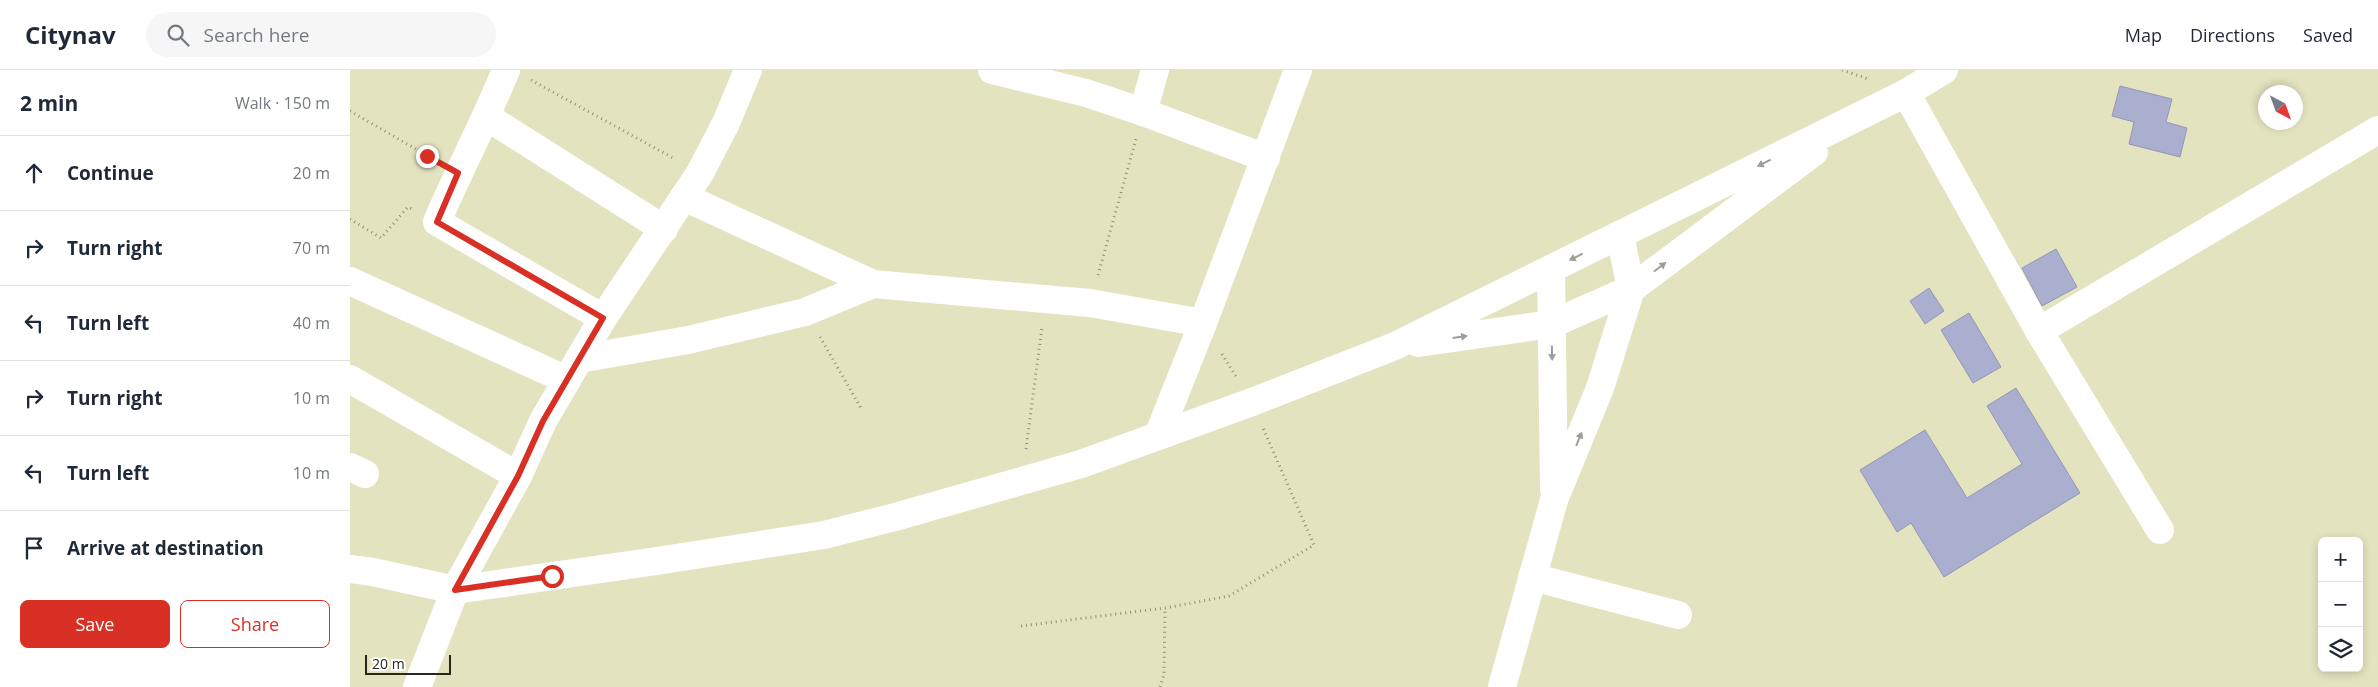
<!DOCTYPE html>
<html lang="en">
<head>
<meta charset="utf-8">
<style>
  :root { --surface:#fff; --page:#f6f6f7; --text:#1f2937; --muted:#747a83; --line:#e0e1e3; --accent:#d93025 }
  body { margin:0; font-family:"Open Sans",sans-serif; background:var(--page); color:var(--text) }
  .controls { position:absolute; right:15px; bottom:15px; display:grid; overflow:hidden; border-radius:8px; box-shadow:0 2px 8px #0003 }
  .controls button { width:45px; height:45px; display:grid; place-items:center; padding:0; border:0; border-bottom:1px solid var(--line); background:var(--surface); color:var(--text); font:25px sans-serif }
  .compass { position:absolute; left:1908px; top:15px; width:45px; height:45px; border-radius:50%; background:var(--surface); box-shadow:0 2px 8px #0003; rotate:139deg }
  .scale { position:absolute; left:15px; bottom:12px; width:86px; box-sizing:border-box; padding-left:5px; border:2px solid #28271a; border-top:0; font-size:14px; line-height:18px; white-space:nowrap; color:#28271a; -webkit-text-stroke:4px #fff; paint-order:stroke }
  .stop { position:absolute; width:15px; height:15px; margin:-11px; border:4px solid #d93025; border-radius:50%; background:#fff }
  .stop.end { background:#d93025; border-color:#fff; box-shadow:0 1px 5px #0008 }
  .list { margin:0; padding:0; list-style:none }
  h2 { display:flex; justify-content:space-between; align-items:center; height:65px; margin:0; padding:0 20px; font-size:21px }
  h2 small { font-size:16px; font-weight:400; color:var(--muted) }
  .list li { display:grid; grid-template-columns:32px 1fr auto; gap:15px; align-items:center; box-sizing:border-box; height:75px; padding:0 20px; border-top:1px solid var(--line) }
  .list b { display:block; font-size:19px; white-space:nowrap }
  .list em { font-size:16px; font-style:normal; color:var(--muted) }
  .actions { display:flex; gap:10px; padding:15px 20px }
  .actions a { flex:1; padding:11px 0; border:1px solid var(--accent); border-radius:8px; text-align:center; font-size:18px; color:var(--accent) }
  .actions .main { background:var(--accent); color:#fff }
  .icon { flex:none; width:28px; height:28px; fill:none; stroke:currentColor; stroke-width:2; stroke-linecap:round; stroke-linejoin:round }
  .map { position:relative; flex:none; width:2028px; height:617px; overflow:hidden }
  header { display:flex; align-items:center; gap:30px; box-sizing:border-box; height:70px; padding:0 25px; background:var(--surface); border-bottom:1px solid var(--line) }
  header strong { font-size:24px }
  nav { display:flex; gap:28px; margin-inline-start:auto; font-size:18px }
  .search { width:350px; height:45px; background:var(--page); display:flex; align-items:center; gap:12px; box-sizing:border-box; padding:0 18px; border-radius:28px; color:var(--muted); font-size:19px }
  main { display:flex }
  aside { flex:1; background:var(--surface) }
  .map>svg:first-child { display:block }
  .building { fill:#abafcf; stroke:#9397b6 }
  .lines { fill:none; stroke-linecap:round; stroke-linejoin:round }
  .path { stroke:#919077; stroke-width:3; stroke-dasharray:1 4; stroke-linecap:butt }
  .minor { stroke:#fff; stroke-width:28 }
  .oneway { fill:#9e9e98 }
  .route { stroke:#d93025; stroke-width:6 }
</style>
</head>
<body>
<header>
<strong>Citynav</strong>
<div class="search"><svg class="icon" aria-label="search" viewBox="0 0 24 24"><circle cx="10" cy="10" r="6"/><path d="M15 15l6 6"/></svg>Search here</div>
<nav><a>Map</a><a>Directions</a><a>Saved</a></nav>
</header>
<main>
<aside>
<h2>2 min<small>Walk · 150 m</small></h2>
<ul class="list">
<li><svg class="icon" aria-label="ahead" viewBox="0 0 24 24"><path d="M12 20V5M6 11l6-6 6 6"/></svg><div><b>Continue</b></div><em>20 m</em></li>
<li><svg class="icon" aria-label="right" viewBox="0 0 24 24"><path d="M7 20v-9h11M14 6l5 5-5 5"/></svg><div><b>Turn right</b></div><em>70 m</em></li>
<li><svg class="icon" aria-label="left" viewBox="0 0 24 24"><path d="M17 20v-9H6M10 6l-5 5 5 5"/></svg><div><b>Turn left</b></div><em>40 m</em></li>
<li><svg class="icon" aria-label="right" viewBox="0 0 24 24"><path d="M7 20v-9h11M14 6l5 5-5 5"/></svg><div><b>Turn right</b></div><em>10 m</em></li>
<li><svg class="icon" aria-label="left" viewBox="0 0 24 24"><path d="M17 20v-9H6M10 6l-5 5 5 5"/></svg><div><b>Turn left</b></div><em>10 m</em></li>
<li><svg class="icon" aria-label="arrive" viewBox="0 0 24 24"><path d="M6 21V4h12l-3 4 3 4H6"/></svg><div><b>Arrive at destination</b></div></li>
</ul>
<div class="actions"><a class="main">Save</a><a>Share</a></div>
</aside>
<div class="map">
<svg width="2028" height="617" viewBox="0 0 2028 617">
  <rect width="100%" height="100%" fill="#e4e3c0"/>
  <g class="building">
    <path d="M1770,16L1822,29L1816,52L1837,58L1830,87L1779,74L1784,52L1762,46Z"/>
    <path d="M1706,179L1727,217L1692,236L1672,198Z"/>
    <path d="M1579,218L1594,241L1575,254L1560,231Z"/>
    <path d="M1619,243L1651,297L1623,313L1591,260Z"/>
    <path d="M1666,318L1730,423L1594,507L1561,453L1547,462L1510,400L1575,360L1617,428L1672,394L1637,336Z"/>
  </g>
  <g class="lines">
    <g class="path">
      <path d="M1492,0L1518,9"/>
      <path d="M181,10L325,89"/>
      <path d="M0,41L83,89"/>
      <path d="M0,149L31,168L58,137L62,139"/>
      <path d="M748,205L786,69"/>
      <path d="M470,267L512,340"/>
      <path d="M872,284L887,308"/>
      <path d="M676,379L692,257"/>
      <path d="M671,556L815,538L879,526L964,475L913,358"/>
      <path d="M810,617L814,605L815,538"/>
    </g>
    <g class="minor">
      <path d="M156,0C135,52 109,100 87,152L253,248"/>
      <path d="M642,0L736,23L793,42L916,88"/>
      <path d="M1556,23L1689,261L1810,460"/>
      <path d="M793,42L805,0"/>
      <path d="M137,47L314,159"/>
      <path d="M334,127L523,214L740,233L853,253"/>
      <path d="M1201,199L1204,419"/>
      <path d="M0,211L217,310"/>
      <path d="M1689,261L2028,60"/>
      <path d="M1068,273L1202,254L1281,219L1464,82"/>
      <path d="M229,289L338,270L455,242L523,214"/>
      <path d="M0,309L168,406"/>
      <path d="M808,366L853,253L948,0"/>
      <path d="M0,397L15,404"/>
      <path d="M0,499L23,502L105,520L300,492L474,465L545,447L731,394L902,332L1045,276L1556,23L1594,0"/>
      <path d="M1182,507L1328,545"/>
      <path d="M67,617L105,520L168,406L193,351L253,248L350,103L376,53L398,0"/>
      <path d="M1152,617L1204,430L1250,318L1281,219L1270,165"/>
    </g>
  </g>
  <defs><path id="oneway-solid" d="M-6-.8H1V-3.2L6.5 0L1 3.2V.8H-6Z" transform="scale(1.25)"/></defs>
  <g class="oneway">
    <use href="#oneway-solid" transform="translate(1414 93) rotate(153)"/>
    <use href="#oneway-solid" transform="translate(1226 187) rotate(154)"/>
    <use href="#oneway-solid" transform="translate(1310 197) rotate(-37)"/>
    <use href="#oneway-solid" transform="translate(1110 267) rotate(-8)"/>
    <use href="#oneway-solid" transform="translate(1202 283) rotate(89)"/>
    <use href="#oneway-solid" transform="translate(1229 369) rotate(-68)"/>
  </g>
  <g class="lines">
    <path class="route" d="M77,86L108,103L87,152L253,248L193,351L168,406L105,520L202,506"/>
  </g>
</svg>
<div class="controls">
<button>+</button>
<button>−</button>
<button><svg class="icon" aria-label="layers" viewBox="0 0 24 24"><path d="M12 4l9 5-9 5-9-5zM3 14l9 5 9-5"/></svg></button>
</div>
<svg class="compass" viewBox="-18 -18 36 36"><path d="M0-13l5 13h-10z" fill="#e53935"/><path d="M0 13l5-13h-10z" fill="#747a83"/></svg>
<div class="scale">20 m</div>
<div class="stop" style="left:202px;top:506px"></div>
<div class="stop end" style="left:77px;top:86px"></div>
</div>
</main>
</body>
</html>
